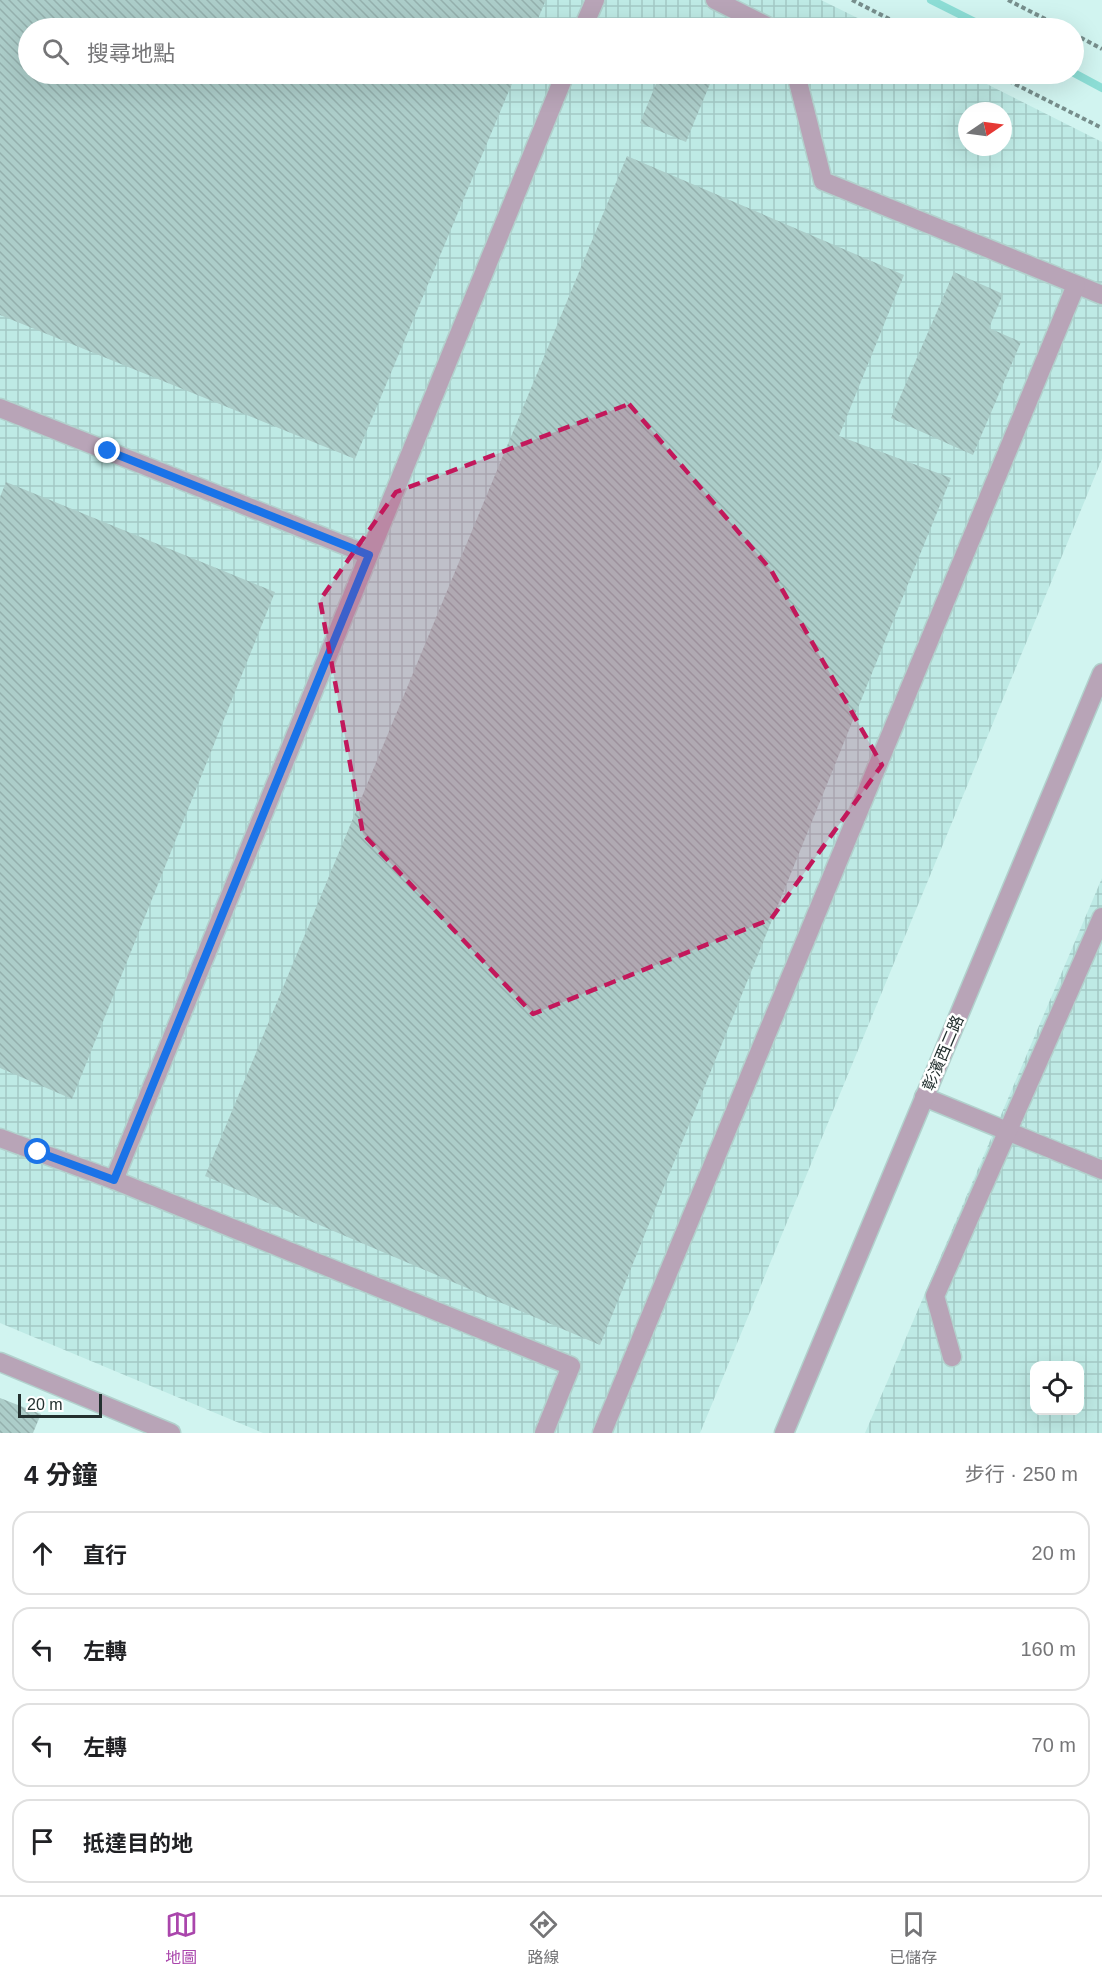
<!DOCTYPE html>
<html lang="zh-TW">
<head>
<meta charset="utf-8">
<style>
  :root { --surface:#fff; --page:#f6f6f6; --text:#202124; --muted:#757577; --line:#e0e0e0; --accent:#aa46ac }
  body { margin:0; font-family:Arial,"Noto Sans TC",sans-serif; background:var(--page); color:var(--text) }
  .controls { position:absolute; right:18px; bottom:18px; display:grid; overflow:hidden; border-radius:12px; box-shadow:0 6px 24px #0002 }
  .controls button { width:54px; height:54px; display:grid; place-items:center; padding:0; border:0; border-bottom:2px solid var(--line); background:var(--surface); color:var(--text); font:30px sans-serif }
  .compass { position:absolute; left:958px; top:102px; width:54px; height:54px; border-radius:50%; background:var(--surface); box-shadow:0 6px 24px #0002; rotate:77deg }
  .scale { position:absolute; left:18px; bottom:15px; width:84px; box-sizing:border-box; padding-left:6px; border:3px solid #23302f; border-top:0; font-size:16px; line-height:21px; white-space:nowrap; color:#23302f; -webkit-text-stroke:4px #fff; paint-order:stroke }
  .stop { position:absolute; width:18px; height:18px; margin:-14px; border:4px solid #1a73e8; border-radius:50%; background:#fff }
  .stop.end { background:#1a73e8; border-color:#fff; box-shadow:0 2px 6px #0008 }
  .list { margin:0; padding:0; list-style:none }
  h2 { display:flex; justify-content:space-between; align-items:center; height:78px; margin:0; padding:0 24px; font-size:26px }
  h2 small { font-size:20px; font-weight:400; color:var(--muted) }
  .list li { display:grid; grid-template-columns:39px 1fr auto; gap:18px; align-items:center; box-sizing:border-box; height:84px; margin:0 12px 12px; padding:0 12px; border:2px solid var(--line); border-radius:18px }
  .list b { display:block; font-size:22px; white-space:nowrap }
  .list em { font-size:20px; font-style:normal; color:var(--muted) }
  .icon { flex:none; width:33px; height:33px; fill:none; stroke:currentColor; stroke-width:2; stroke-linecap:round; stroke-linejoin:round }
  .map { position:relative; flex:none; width:1102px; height:1433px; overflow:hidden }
  .search { position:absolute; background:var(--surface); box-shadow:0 6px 24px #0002; left:18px; right:18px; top:18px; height:66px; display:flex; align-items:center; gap:15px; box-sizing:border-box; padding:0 21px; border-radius:33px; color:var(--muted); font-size:22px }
  .sheet { height:462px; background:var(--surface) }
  nav { display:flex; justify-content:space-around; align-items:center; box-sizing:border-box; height:84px; border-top:2px solid var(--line); background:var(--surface); font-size:16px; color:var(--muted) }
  nav a { display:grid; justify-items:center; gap:3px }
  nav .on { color:var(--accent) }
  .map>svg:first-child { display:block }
  .industrial { fill:url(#industrial-grid); fill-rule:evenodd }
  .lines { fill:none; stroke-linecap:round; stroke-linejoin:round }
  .stream { stroke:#8cddd5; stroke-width:8 }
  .building { fill:url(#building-back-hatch) }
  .minor-casing { stroke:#b2d1cd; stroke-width:21 }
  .path { stroke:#778e8c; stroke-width:4; stroke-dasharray:4.5 3; stroke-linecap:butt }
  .minor { stroke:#b8a4b7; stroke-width:18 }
  .route { stroke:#1a73e8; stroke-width:8 }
  .marked { fill:#c2185b; fill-opacity:0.2; stroke:#c2185b; stroke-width:4.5; stroke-dasharray:12 8; stroke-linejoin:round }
  .labels { text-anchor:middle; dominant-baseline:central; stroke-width:5; stroke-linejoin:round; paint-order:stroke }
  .street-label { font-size:16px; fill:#23302f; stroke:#fff }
</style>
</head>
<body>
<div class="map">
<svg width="1102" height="1433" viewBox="0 0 1102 1433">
  <defs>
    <pattern id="industrial-grid" width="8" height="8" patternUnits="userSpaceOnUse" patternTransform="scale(1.5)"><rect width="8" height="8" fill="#beeae5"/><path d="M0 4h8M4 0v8" fill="none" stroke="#a3c9c5"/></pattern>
    <pattern id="building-back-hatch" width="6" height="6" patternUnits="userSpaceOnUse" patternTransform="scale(1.5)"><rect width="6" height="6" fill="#accdc9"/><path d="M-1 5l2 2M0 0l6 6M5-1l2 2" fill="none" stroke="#94b0ad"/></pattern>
  </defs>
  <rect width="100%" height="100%" fill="#d1f4f0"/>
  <g class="industrial">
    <path d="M0,0H821L878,28H28V74H967L1102,142V459L700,1433H263L0,1323ZM967,111H1003V147H967Z"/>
    <path d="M1102,878V1433H865L891,1373ZM1034,1366H1080V1410H1034Z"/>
  </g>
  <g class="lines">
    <g class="stream">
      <path d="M931,0L987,28"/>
      <path d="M1074,73L1102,88"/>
    </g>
  </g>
  <g class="building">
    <path d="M0,0H546L534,28H28V74H516L355,459L0,315Z"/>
    <path d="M660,74H714L686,142L640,123Z"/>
    <path d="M627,156L904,275L839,436L951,478L600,1345L205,1176Z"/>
    <path d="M954,272L1003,294L989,328L1021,342L973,455L891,418Z"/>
    <path d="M6,482L275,592L72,1099L0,1068V497Z"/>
    <path d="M0,1398L41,1414L33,1433H0Z"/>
  </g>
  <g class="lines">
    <g class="minor-casing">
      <g id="minor">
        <path d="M715,0L771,28"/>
        <path d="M583,28L595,0"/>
        <path d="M796,74L823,181L1102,295"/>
        <path d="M0,408L369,555"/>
        <path d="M924,1097L1102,1170"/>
        <path d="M0,1138L114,1180L565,74"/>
        <path d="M114,1180L571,1366L544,1433"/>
        <path d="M952,1357L935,1296L1102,917"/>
        <path d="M0,1362L171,1433"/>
        <path d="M602,1433L1076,285"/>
        <path d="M784,1433L1102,673"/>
      </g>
    </g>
    <g class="path">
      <path d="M852,0L907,28"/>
      <path d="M1008,0L1063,28"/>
      <path d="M1074,34L1102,49"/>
      <path d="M995,74L1102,128"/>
    </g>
    <use href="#minor" class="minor"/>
  </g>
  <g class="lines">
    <path class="route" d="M38,1152L114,1180L369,555L108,451"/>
  </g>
  <path class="marked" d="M629,404L771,570L882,765L771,919L533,1014L363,834L320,600L396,492Z"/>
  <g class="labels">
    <g class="street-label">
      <text transform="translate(943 1053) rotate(-67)">彰濱西二路</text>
    </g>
  </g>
</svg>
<div class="controls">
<button><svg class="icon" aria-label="locate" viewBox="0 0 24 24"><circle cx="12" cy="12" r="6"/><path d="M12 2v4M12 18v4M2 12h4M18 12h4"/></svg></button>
</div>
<svg class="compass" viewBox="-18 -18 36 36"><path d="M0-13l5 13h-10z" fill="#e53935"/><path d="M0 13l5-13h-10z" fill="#757577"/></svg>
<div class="scale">20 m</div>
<div class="stop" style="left:38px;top:1152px"></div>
<div class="stop end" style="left:108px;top:451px"></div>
<div class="search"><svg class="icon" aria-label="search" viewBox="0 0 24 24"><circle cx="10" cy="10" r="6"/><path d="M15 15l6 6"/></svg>搜尋地點</div>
</div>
<section class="sheet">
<h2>4 分鐘<small>步行 · 250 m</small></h2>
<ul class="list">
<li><svg class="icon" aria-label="ahead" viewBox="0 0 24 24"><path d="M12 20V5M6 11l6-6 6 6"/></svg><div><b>直行</b></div><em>20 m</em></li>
<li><svg class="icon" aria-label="left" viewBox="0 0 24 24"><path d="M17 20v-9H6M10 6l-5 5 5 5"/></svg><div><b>左轉</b></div><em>160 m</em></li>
<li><svg class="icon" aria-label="left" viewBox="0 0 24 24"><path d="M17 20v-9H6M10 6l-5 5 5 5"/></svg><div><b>左轉</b></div><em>70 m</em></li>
<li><svg class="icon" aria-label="arrive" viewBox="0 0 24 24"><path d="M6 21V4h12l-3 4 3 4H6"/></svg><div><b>抵達目的地</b></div></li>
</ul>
</section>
<nav>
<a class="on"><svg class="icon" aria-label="map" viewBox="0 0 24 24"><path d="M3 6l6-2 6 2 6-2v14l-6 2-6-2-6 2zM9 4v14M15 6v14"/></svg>地圖</a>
<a><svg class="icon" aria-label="directions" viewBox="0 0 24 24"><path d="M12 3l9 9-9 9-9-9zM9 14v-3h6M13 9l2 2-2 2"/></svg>路線</a>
<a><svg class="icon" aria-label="saved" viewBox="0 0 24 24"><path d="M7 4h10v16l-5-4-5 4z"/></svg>已儲存</a>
</nav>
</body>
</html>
